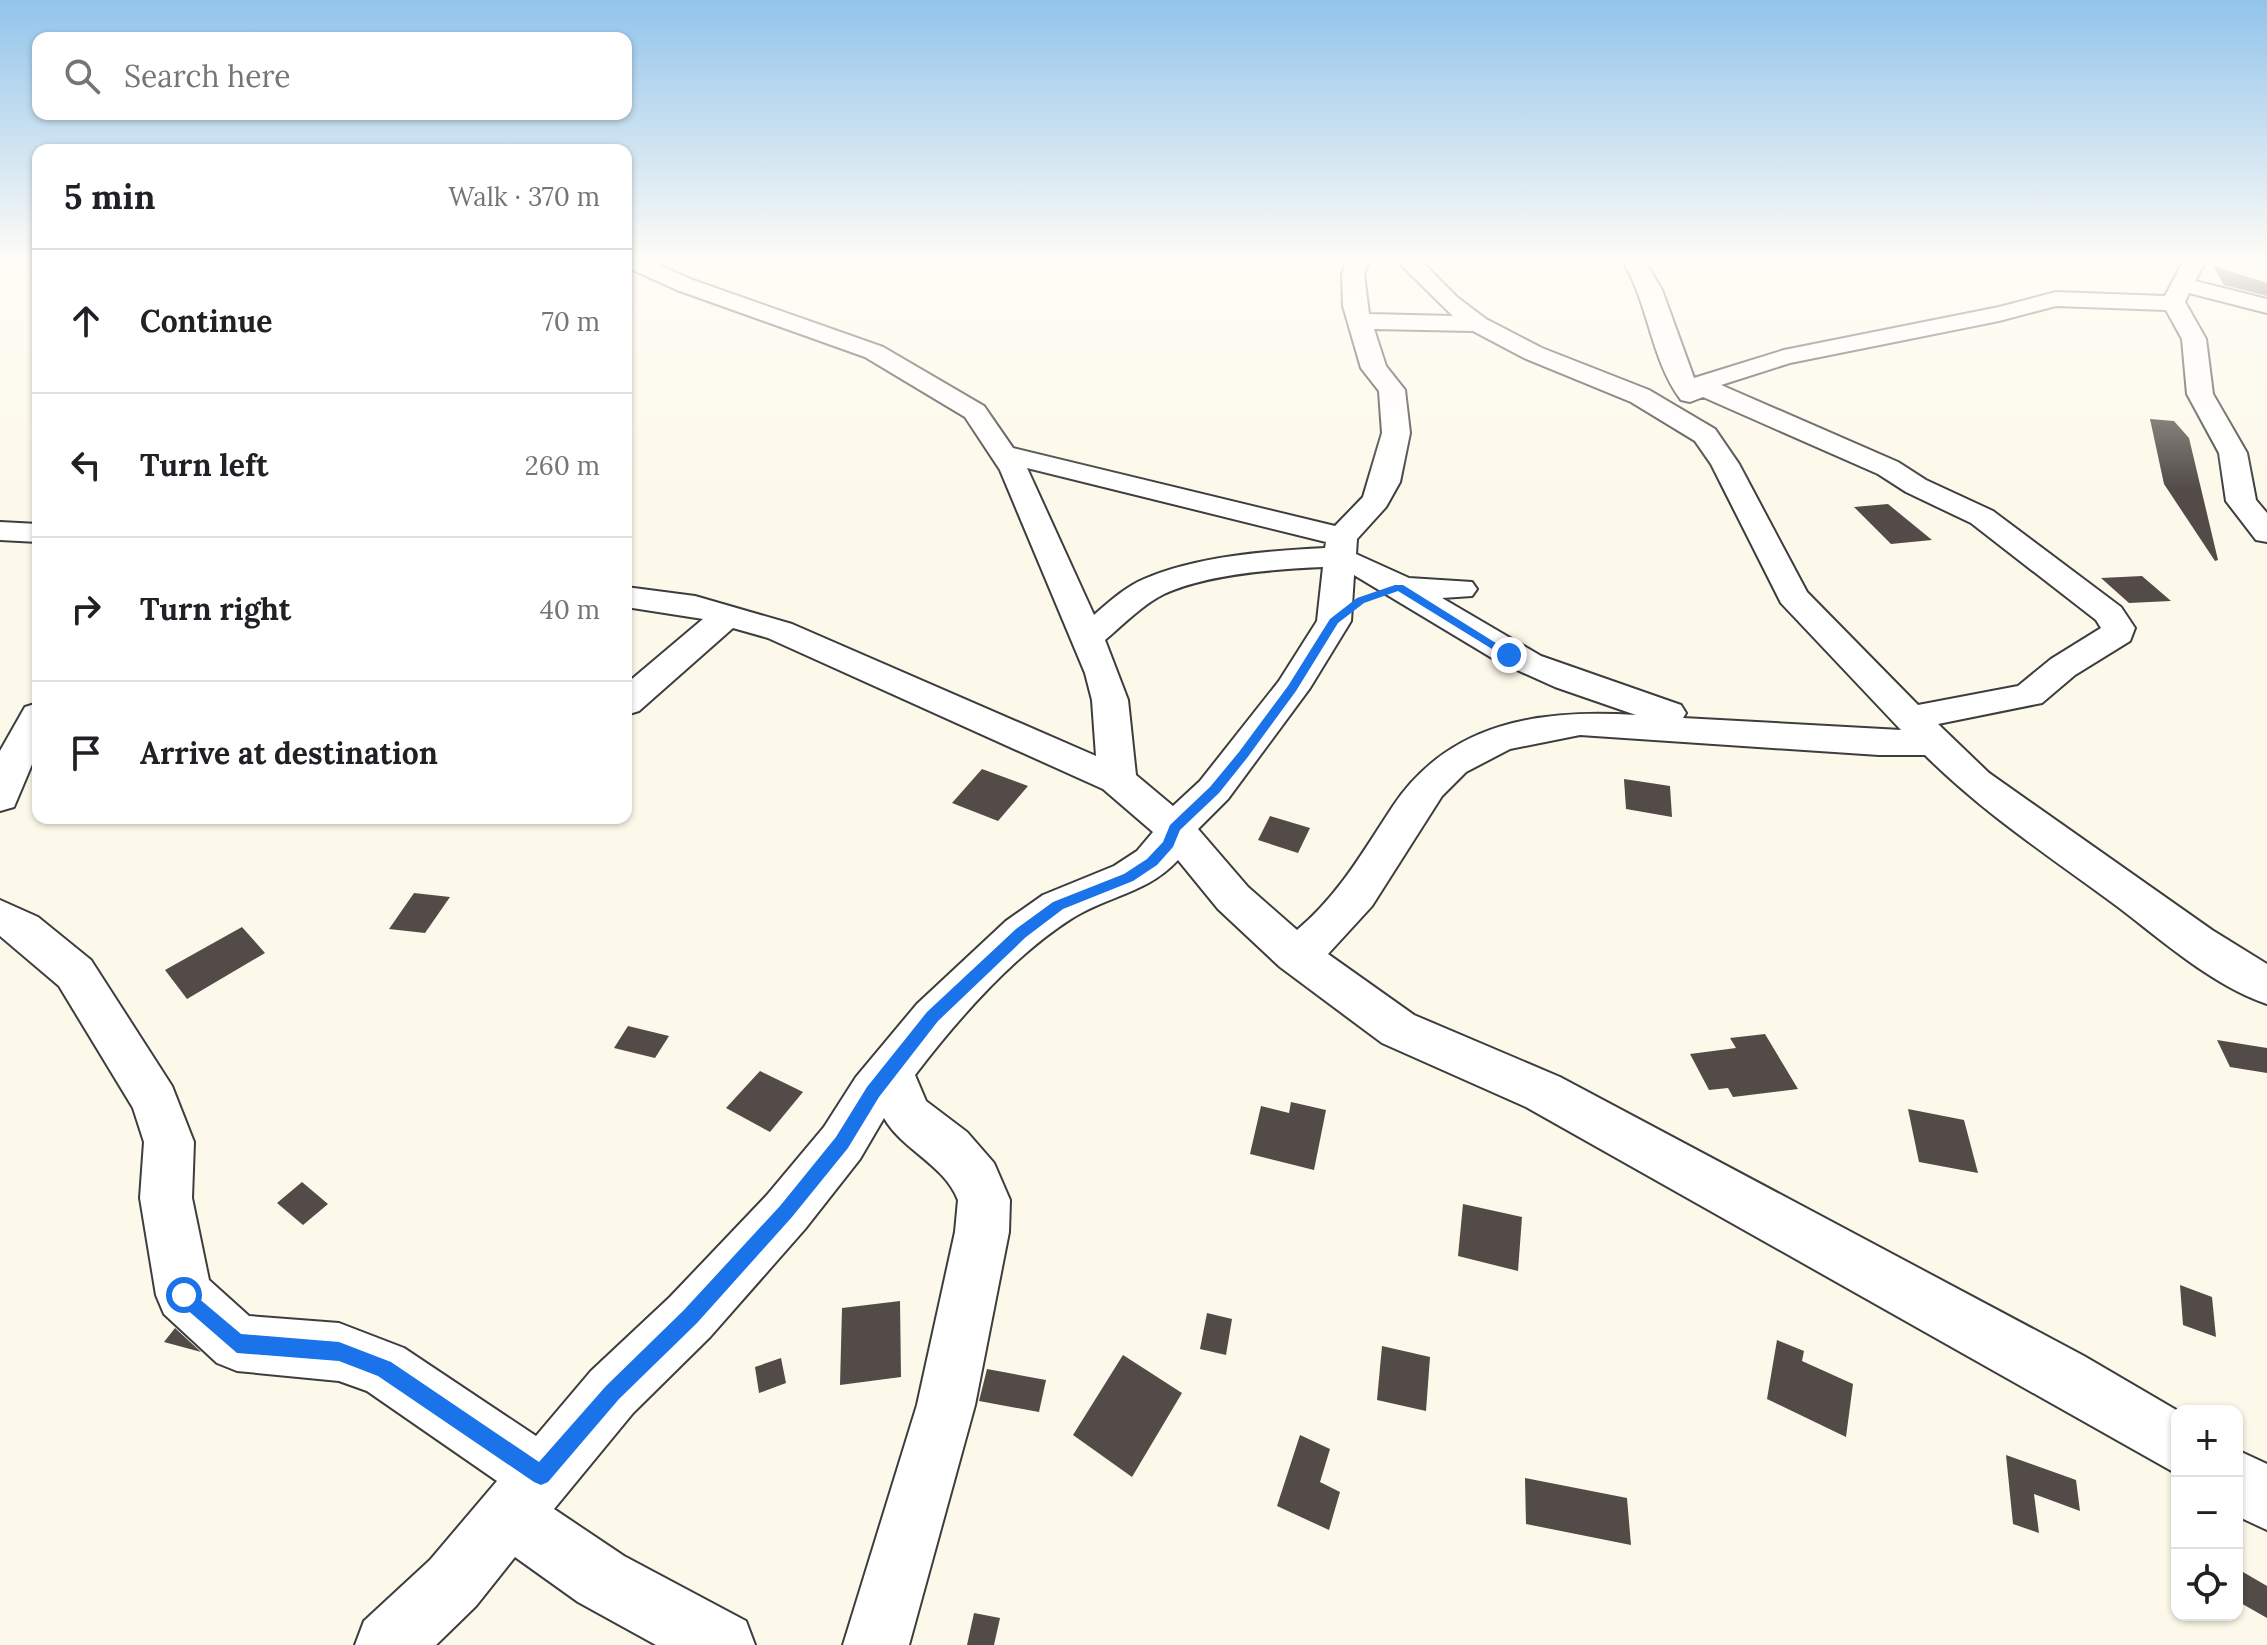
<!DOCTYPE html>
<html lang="en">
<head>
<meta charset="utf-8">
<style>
  :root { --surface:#fff; --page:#f6f6f6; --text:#202124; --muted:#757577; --line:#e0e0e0 }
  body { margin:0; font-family:Lora,serif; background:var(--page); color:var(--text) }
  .controls { position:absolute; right:24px; bottom:24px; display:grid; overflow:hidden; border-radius:16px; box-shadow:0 2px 6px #0004 }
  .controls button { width:72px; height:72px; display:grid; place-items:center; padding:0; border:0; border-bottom:2px solid var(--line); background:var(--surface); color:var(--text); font:40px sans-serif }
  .stop { position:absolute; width:24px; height:24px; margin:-18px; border:6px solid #1a73e8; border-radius:50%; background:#fff }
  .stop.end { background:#1a73e8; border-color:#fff; box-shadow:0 2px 8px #0008 }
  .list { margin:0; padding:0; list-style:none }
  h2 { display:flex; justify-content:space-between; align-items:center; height:104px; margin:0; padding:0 32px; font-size:34px }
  h2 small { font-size:26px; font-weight:400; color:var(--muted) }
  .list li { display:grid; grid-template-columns:52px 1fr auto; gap:24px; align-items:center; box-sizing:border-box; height:144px; padding:0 32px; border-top:2px solid var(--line) }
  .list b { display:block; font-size:30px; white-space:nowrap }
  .list em { font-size:26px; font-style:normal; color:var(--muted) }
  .icon { flex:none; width:44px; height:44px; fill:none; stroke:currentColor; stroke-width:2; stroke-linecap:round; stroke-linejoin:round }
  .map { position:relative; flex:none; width:2267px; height:1645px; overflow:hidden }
  .search { position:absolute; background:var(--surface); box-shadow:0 2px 6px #0004; left:32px; top:32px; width:600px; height:88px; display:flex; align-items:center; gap:20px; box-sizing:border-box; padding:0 28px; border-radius:16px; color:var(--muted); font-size:30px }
  .panel { position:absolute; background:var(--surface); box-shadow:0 2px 6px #0004; left:32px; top:144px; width:600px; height:680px; border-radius:16px }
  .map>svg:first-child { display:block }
  .building { fill:#524b48 }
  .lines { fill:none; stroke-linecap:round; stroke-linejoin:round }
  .minor-casing { stroke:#3d3d3d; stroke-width:4 }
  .minor { fill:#fff; fill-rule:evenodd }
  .route { fill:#1a73e8 }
</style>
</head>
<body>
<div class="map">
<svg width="2267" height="1645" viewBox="0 0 2267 1645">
  <rect width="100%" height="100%" fill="#fdf9ea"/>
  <g class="building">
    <path d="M2213,266L2267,283V296L2224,285Z"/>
    <path d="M2150,419L2174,421L2189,438L2218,560L2215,561L2164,484Z"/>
    <path d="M1888,504L1932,540L1891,544L1854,507Z"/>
    <path d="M2142,576L2171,601L2129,603L2101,578Z"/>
    <path d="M982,769L1028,786L998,821L952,803Z"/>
    <path d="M1624,779L1670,786L1672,817L1626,809Z"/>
    <path d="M1270,816L1310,828L1298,853L1258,840Z"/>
    <path d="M414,893L450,897L425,933L389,929Z"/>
    <path d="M242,927L265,953L187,999L165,970Z"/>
    <path d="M628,1026L669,1036L655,1058L614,1048Z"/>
    <path d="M1765,1034L1798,1089L1733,1097L1728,1088L1709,1090L1690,1054L1736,1048L1730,1038Z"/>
    <path d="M2217,1040L2267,1048V1073L2230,1067Z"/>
    <path d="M760,1071L803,1092L770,1132L726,1108Z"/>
    <path d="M1291,1102L1326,1110L1314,1170L1250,1154L1261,1106L1289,1113Z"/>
    <path d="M1908,1109L1964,1120L1978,1173L1919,1162Z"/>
    <path d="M302,1182L328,1204L303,1225L277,1203Z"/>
    <path d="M1463,1204L1522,1217L1518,1271L1458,1256Z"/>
    <path d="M2180,1285L2212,1297L2216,1337L2183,1325Z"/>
    <path d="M900,1301L901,1377L840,1385L842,1308Z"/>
    <path d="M1207,1313L1232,1319L1226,1355L1200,1349Z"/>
    <path d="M175,1328L201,1352L164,1342Z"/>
    <path d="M1777,1340L1804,1351L1802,1361L1853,1384L1846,1437L1767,1399Z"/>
    <path d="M1382,1346L1430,1357L1426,1411L1377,1400Z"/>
    <path d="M1123,1355L1182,1393L1132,1477L1073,1435Z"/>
    <path d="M781,1358L786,1383L759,1393L755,1367Z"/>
    <path d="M987,1369L1046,1380L1039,1412L979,1401Z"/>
    <path d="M1300,1435L1330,1449L1320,1482L1340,1492L1329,1530L1277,1506Z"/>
    <path d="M2006,1455L2076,1480L2080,1511L2034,1494L2039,1533L2013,1524Z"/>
    <path d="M1525,1478L1627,1498L1631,1545L1526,1524Z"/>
    <path d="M2243,1572L2267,1586V1618L2239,1602Z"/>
    <path d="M974,1613L1000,1618L994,1645H967Z"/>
  </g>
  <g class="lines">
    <g class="minor-casing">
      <g id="minor">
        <path d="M626,258H643L693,280L883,347L984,406L1013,448L1335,526L1363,497L1382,433L1379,391L1361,368L1343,306L1342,274L1348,258H1370L1364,274L1369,314L1453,316L1394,258H1418L1457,297L1486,319L1542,348L1649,390L1715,429L1739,464L1807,592L1918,705L2018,686L2051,659L2101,628L2096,620L1971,523L1906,492L1878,474L1703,397L1690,402L1681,400C1650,359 1649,302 1621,258H1643L1662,290L1694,378L1784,350L1999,307L2056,292L2165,296L2185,258H2207L2195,281L2267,299V313L2189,293L2185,302L2206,339L2213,394L2247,453L2256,500L2267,513V542L2256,540L2226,501L2219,453L2187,394L2182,339L2166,310L2056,306L1999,321L1790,363L1721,385L1898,462L1926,480L1993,511L2121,607L2135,628L2130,641L2075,675L2042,703L1938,724L1989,773L2212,930L2267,964V1004C2213,986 2163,941 2118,907C2052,858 1983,813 1925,755H1879L1580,735L1510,749L1466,772L1442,796L1372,906L1328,954L1414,1015L1560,1077L2084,1356L2178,1411L2177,1474L1526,1107L1382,1043L1280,967L1218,909L1178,860C1148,893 1107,896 1071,919C1013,956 957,1020 915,1075L926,1101L967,1132L994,1163L1010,1200L1009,1232L975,1405L909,1645H843L917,1405L955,1232L958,1200C944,1164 902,1150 884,1118L860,1159L805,1229L710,1337L633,1413L554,1509L624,1556L746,1621L755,1645H656L578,1602L515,1557L476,1606L436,1645H355L364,1621L430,1560L497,1481L367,1391L339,1381L237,1371L217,1363L164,1314L156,1295L140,1198L144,1142L133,1108L59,986L0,936V900L38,917L91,960L172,1086L194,1142L192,1198L209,1280L249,1316L339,1323L404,1348L536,1436L591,1371L670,1297L767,1195L824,1127L856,1077L917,1004L1006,921L1043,895L1114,866L1137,851L1153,832L1103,789L768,638L733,628L639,711L626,715V684L703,619L626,607V587L695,596L792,624L1096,756L1092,700L1085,673L1000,470L965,417L865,357L677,290L626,267ZM1374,329L1473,331L1524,358L1631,402L1695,441L1711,464L1781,603L1901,730L1683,718L1686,713L1681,705L1541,656L1442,598L1472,596L1477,589L1472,582L1409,578L1356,554L1357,539L1386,507L1400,482L1410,433L1405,390L1386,366ZM1027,468L1326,542L1325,548C1267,551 1198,556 1144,579C1125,587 1109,602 1094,615ZM1323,567L1317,621L1279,681L1200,781L1173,806L1136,775L1128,700L1105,640C1124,624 1142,605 1164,594C1207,574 1276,569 1323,567ZM1354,575L1497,661L1555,687L1636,715C1542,709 1450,721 1393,806C1364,850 1339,895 1297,930L1248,887L1198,829L1228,799L1310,688L1351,621Z"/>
        <path d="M0,522L38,524V542L0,540Z"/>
        <path d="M38,703V750L14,807L0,811V751L25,707Z"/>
        <path d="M2237,1450L2267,1464V1530L2237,1516Z"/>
      </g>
    </g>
    <use href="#minor" class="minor"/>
  </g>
  <linearGradient id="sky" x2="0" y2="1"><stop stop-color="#92c4eb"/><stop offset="0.53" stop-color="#fefcf6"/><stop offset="1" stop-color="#fefcf6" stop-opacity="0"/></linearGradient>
  <rect width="2267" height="489" fill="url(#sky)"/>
  <path class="route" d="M1395,585H1403L1515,655L1505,657L1398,591L1364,603L1338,623L1296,691L1247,758L1219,793L1180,830L1173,847L1157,865L1133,881L1063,909L1026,937L938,1021L879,1097L848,1148L792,1217L697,1323L619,1399L548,1482L541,1485L534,1482L378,1376L339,1361L237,1353L177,1301V1289L184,1286L241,1334L339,1342L391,1362L539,1462L606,1386L684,1310L780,1206L836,1137L867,1087L927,1012L1016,929L1053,902L1124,874L1147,859L1163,842L1170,825L1210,787L1239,752L1288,686L1330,619L1357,598Z"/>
</svg>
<div class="controls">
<button>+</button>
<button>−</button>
<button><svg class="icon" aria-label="locate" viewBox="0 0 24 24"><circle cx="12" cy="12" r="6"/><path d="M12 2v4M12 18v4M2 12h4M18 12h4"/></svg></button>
</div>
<div class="stop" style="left:184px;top:1295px"></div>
<div class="stop end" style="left:1509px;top:655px"></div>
<div class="search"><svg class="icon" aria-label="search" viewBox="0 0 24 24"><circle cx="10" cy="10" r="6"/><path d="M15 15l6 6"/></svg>Search here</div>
<section class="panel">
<h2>5 min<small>Walk · 370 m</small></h2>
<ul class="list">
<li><svg class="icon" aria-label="ahead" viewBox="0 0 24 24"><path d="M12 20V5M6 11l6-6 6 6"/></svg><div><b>Continue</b></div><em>70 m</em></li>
<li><svg class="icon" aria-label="left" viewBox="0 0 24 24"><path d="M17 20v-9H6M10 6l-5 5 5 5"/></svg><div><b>Turn left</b></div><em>260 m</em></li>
<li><svg class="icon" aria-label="right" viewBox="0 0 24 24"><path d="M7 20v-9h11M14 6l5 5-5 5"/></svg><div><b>Turn right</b></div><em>40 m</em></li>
<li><svg class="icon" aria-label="arrive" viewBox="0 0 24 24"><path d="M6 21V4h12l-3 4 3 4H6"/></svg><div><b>Arrive at destination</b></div></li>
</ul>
</section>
</div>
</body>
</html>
